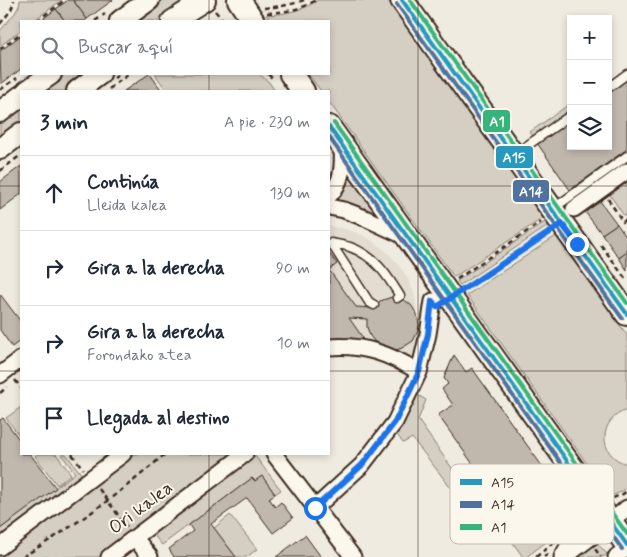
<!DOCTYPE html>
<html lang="es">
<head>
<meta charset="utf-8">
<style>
  :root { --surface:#fff; --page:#f6f6f7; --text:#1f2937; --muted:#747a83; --line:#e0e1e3 }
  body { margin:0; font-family:Mynerve,sans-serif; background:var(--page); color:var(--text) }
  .controls { position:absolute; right:15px; top:15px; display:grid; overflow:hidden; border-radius:0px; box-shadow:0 2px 8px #0003 }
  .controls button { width:45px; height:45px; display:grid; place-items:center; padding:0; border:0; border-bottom:1px solid var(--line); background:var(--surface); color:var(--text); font:25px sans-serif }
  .stop { position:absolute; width:15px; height:15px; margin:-11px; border:4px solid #1a73e8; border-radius:50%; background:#fff }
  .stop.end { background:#1a73e8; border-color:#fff; box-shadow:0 1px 5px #0008 }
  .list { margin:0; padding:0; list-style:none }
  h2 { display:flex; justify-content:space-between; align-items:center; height:65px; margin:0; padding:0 20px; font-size:21px }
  h2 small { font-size:16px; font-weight:400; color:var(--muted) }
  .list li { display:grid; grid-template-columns:32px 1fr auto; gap:15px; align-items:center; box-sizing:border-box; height:75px; padding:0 20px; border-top:1px solid var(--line) }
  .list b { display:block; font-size:19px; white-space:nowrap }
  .list p { margin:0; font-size:16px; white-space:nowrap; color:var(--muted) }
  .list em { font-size:16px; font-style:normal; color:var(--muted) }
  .icon { flex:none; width:28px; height:28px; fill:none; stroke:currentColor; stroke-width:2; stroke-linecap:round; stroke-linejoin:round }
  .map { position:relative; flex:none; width:627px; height:557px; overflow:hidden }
  .search { position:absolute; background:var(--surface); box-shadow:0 2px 8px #0003; left:20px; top:20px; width:310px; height:55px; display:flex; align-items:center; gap:12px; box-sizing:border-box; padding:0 18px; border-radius:0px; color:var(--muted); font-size:19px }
  .panel { position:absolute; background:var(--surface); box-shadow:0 2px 8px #0003; left:20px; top:90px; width:310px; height:365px; border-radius:0px }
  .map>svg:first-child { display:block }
  .built { fill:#e2dcd1 }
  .green { fill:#d5cec3; stroke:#887c70 }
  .building { fill:#c0b8ad; stroke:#3b2a1e }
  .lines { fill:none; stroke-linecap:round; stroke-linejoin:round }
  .lane-casing { stroke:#3b2a1e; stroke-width:11 }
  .street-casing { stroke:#3b2a1e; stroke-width:19 }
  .secondary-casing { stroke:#3b2a1e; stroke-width:24 }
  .primary-casing { stroke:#3b2a1e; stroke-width:26 }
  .path { stroke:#3b2a1e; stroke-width:2.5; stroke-dasharray:5 4; stroke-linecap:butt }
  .lane { stroke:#fbf7ec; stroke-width:8 }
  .street { stroke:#fbf7ec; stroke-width:15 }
  .secondary { stroke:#fbf7ec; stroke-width:20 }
  .primary { stroke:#fbf7ec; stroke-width:22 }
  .bus-1-casing { stroke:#fbf7ec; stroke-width:8 }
  .bus-2-casing { stroke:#fbf7ec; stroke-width:8 }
  .bus-3-casing { stroke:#fbf7ec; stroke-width:8 }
  .bus-1 { stroke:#2799be; stroke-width:4 }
  .bus-2 { stroke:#4f729e; stroke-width:4 }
  .bus-3 { stroke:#37b47c; stroke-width:4 }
  .route { stroke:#1a73e8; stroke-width:6 }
  .grid { fill:none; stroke:#3b2a1e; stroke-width:1; stroke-opacity:0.55 }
  .labels { text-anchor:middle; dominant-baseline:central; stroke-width:4; stroke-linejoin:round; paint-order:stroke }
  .street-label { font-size:19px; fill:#3b2a1e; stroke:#fbf7ec }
  .key { fill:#fbf7ec; stroke:#c1baae; stroke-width:1 }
  .key-label { font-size:14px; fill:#3b2a1e }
  .line-badge { stroke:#fbf7ec; stroke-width:2 }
  .badge-label { font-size:14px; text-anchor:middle; font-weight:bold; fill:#fff }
</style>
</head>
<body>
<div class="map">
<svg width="627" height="557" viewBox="0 0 627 557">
  <rect width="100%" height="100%" fill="#f0ebe0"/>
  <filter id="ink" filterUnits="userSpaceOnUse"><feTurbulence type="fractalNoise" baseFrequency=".02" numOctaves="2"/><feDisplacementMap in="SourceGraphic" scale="10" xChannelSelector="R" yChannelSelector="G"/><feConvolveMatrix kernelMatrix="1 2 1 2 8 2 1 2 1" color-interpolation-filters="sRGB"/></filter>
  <g filter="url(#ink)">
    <path class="built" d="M329,226L345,229L358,233L371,240L382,248L392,257L400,267L408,279L413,290L416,304L419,325L418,346L413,362L349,340L329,339Z"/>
    <g class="green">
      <path d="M20,0H62L33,21H21V30L0,46V31L15,13L19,6Z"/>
      <path d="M157,0H189L160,21H129Z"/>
      <path d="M318,0H388L543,218L454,277L329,102V91H321L308,74H329V21H271L266,15C285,14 302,11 318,0Z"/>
      <path d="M59,74H90L67,91H36Z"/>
      <path d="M155,74H259L269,82L275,91H167Z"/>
      <path d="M21,102V126L0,142V118Z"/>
      <path d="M571,103V109L533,136L530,132Z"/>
      <path d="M347,171L382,220L329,203Z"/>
      <path d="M627,183V214L624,216L610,195Z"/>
      <path d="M545,222L548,226L460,285L457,281Z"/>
      <path d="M556,236L627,335V410C598,419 597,456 627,464V488L619,493L610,496L467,295Z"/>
      <path d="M416,394L426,400L418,420L485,515L474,522L444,479L412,438L403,443L396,433C403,420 411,408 416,394Z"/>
      <path d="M21,407V438L6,418Z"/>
      <path d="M37,454H56L71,474L57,485L35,456Z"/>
      <path d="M61,454H66L85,479L0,543V529L75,473Z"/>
      <path d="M134,454H236L99,557H0V554Z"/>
      <path d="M255,456L281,490L275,494L262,476L255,481L252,478L162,545L152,533Z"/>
      <path d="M547,511L563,514L558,528L549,540L526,557H523L496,519L507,512L505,525L543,531Z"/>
      <path d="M230,515L257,549L247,557H236L214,528Z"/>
      <path d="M596,542L607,554L603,557H576Z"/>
    </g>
    <g class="building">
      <path d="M68,0H73L87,19L85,21H65L56,9Z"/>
      <path d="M73,0H113L87,19Z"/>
      <path d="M56,9L65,21H40Z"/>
      <path d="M20,36L21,37V69L1,84L0,51Z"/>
      <path d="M149,74H150L162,91H124Z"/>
      <path d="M627,79V149L570,190L537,143L571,119V146H608V93Z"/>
      <path d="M21,166V194L0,210V182Z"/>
      <path d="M600,201L617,224L602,234L585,212Z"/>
      <path d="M617,224L627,238V252L619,258L602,234Z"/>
      <path d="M627,252V270L619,258Z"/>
      <path d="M329,253L337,264L329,270L356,307L372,308L380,301L392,297L403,299L411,305L417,314L419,325L418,331L413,341L402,348L396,350L388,349L382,348L375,342L370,336L367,327V319L349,318L363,338L358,342L356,338L352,341L349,340L347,338L345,340L329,339Z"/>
      <path d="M0,294L21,322V340L12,347L0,330Z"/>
      <path d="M454,355L466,372L472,368L547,473L539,478L542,485L543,490L541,497L537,503L548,505L544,531L505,525L507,512L438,415L453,405L442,389L448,384L444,378Z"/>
      <path d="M3,418L21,442V454H30L56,488L0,529V420Z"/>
      <path d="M262,476L275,494L269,498L275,507L281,502L293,518L273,533L247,498L211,524L236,557H174L169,549L193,531L189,525L252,478L255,481Z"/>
      <path d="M305,535L321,557H276Z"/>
    </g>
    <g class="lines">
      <g class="lane-casing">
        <g id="lane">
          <path d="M608,88L627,74"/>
          <path d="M515,154L571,115"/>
          <path d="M554,208L627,156"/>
          <path d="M374,305L369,302L331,243C337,244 344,245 350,247C375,256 387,275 400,296L397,298"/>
        </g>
      </g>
      <g class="street-casing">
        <g id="street">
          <path d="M329,196C343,182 343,165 342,146"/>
          <path d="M329,207L344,210L365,218L406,237"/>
          <path d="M574,209L627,171"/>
          <path d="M329,347C363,344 390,354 419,372"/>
          <path d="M0,375L21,359"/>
          <path d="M274,454L353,557"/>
          <path d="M315,508L362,465L395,422L419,372L428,334L433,301"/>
          <path d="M135,538L150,557"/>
          <path d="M0,547L123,454"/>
          <path d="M566,556L611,522L627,508"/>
          <path d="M109,557L245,454"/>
          <path d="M562,557C578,531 585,508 575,478"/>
          <path d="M616,557L627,548"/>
        </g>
      </g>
      <g class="secondary-casing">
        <g id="secondary">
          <path d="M120,21L149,0"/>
          <path d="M172,21L205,0"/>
          <path d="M27,91L51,74"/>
          <path d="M77,91L100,74"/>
          <path d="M0,112L21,96"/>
          <path d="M0,149L21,133"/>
        </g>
      </g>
      <g class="primary-casing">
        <g id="primary">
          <path d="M239,0L253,21"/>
          <path d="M402,0L627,314"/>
          <path d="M291,74L303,91"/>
          <path d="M329,127L627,545"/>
        </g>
      </g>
      <g class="path">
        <path d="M264,8C278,7 291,5 304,0"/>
        <path d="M215,11L224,21"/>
        <path d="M267,13C284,12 301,10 316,0"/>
        <path d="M37,21L65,0"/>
        <path d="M95,21L105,14"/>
        <path d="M0,24C6,16 13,10 14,0"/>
        <path d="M0,49L21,33"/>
        <path d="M268,74L274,80"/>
        <path d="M114,78L120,74"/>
        <path d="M109,89L129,74"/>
        <path d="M0,90L17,78"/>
        <path d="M0,171L21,155"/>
        <path d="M608,199L623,222L627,219"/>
        <path d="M601,245L625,278L627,276"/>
        <path d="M457,279L541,222"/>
        <path d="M464,289L549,233"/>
        <path d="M15,380L21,388"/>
        <path d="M0,393L7,387"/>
        <path d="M72,454L83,469"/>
        <path d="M99,489L127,527"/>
        <path d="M613,498L623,494L627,491"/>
        <path d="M595,549L601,557"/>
        <path d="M22,557C73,527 121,493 165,454"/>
        <path d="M536,557L555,541"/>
        <path d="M544,557L550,552"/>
      </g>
      <use href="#lane" class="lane"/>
      <use href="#street" class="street"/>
      <use href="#secondary" class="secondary"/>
      <use href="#primary" class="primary"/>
      <g class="bus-1-casing">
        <g id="bus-1">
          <path d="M402,0L627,314"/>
          <path d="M329,127L627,545"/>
        </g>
      </g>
      <g class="bus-2-casing">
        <g id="bus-2">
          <path d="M397,4L622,318"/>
          <path d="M329,137L622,549"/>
        </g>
      </g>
      <g class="bus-3-casing">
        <g id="bus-3">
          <path d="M410,0L627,303"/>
          <path d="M334,123L627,534"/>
        </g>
      </g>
      <use href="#bus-1" class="bus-1"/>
      <use href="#bus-2" class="bus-2"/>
      <use href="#bus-3" class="bus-3"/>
    </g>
  </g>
  <g class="lines" filter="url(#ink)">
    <path class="route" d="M315,508L362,465L395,422L419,372L428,334L432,301L437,307L562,224L577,244"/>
  </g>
  <path class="grid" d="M209,0V21M418,0V557M209,74V91M0,186H21M329,186H627M0,371H21M329,371H627M209,454V557"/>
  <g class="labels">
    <g class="street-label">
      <text transform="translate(141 508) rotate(-37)">Ori kalea</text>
    </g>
  </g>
  <rect x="450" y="464" width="164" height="80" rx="8" class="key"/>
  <rect x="460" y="479" width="22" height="6" fill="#2799be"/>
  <rect x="460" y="501" width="22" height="7" fill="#4f729e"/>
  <rect x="460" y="524" width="22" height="6" fill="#37b47c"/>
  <g class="key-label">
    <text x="491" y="487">A15</text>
    <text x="491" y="509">A14</text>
    <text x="491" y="532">A1</text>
  </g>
  <g class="line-badge">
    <rect x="482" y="109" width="29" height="24" rx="5" fill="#37b47c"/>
    <rect x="495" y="145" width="39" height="24" rx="5" fill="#2799be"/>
    <rect x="512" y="179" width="38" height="24" rx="5" fill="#4f729e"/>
  </g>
  <g class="badge-label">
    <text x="497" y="126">A1</text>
    <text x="514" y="162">A15</text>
    <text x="531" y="196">A14</text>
  </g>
</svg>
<div class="controls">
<button>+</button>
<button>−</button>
<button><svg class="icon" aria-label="layers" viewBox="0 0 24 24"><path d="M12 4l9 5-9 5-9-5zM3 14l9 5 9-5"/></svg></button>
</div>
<div class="stop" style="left:315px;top:508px"></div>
<div class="stop end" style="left:577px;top:244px"></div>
<div class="search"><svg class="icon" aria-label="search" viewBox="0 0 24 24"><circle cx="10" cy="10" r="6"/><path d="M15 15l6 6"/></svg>Buscar aquí</div>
<section class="panel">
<h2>3 min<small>A pie · 230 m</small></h2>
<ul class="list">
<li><svg class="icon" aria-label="ahead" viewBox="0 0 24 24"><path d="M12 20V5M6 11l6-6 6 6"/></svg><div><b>Continúa</b><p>Lleida kalea</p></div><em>130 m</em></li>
<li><svg class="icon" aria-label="right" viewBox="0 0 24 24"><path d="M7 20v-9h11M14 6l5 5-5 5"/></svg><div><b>Gira a la derecha</b></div><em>90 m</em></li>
<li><svg class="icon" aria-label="right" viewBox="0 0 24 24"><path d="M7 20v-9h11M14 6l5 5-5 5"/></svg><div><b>Gira a la derecha</b><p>Forondako atea</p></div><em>10 m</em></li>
<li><svg class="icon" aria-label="arrive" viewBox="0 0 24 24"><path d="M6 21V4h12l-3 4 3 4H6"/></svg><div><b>Llegada al destino</b></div></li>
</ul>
</section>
</div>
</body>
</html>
